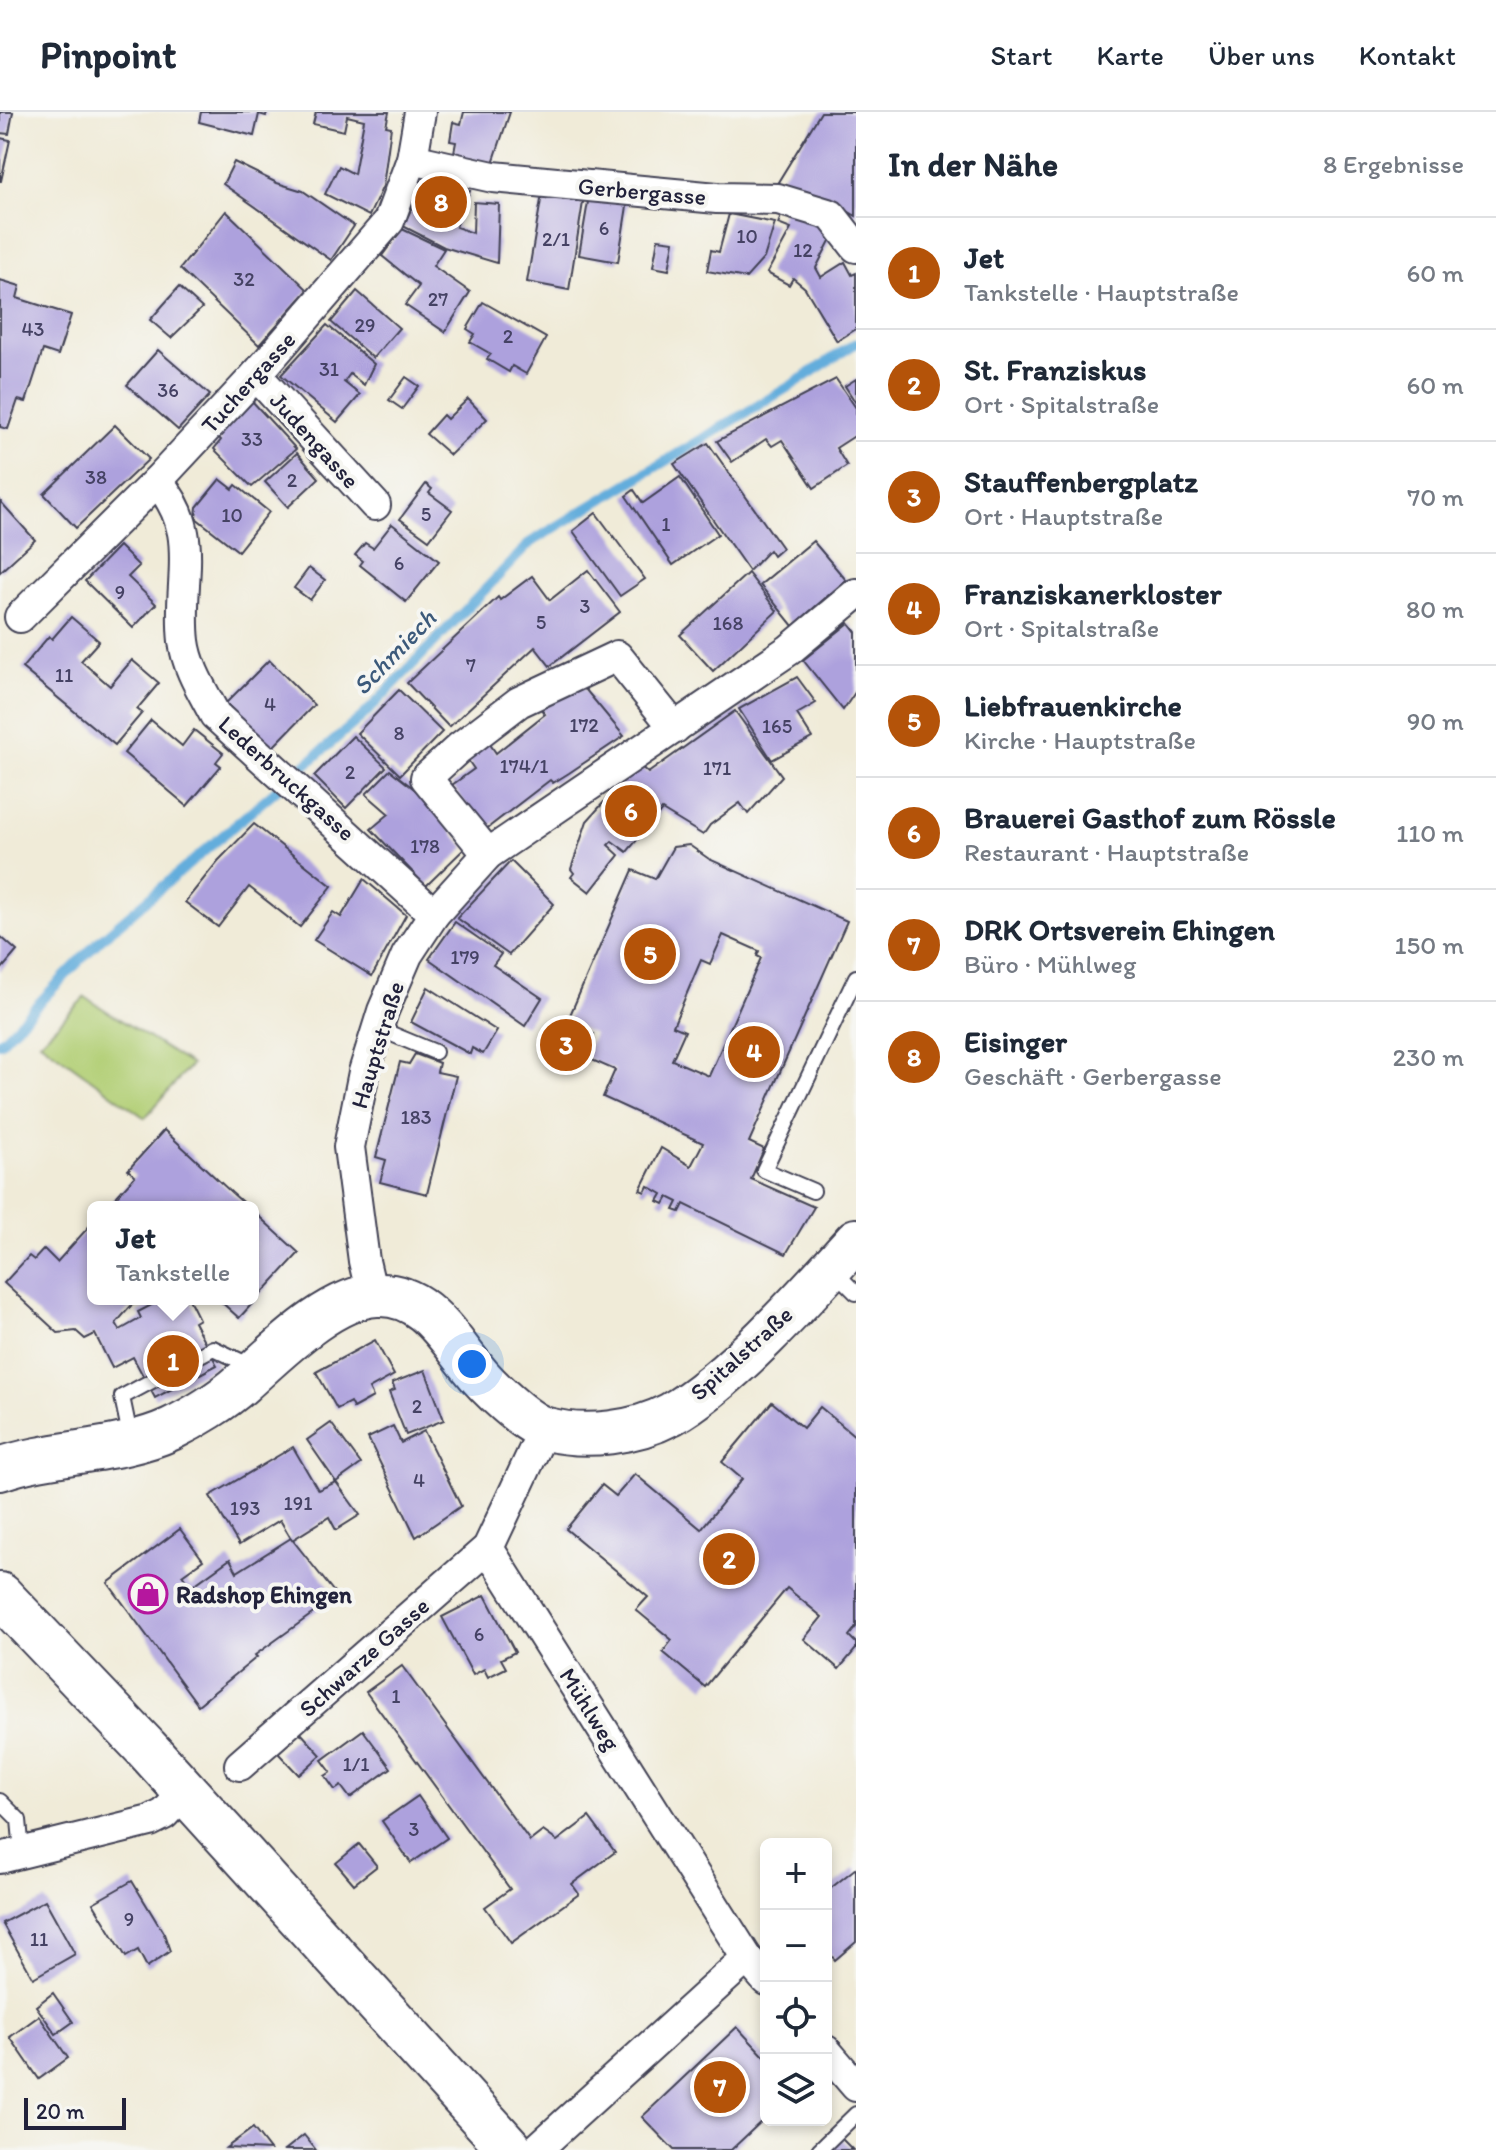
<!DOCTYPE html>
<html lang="de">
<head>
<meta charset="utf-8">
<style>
  :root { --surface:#fff; --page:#f6f6f7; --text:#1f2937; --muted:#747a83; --line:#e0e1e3; --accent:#b45309 }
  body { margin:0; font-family:Itim,sans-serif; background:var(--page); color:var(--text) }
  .controls { position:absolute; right:24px; bottom:24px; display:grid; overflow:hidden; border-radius:12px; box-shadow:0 4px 12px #0003 }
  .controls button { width:72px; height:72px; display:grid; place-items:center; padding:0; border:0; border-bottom:2px solid var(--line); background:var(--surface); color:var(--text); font:40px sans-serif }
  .scale { position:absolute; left:24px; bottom:20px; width:102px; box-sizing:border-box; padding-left:8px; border:4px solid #22223b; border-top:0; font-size:22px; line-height:28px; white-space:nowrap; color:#22223b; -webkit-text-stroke:6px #f6f6f2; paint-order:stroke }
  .you { position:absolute; left:472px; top:1252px; width:28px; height:28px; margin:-20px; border:6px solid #fff; border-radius:50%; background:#1a73e8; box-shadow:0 0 0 12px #1a73e833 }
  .badge { display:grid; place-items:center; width:52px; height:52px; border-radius:50%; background:var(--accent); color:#fff; font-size:26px; font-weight:700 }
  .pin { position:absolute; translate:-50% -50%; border:4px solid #fff; box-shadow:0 2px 8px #0006 }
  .popup { position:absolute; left:87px; top:1089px; width:172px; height:104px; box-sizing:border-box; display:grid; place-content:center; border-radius:12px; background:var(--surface); filter:drop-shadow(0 2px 6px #0005); font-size:26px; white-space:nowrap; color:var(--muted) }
  .popup b { font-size:30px; color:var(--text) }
  .popup::after { content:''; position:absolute; left:50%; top:100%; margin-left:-16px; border:16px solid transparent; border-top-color:var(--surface) }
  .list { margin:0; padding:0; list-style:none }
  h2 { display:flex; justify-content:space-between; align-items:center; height:104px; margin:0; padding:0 32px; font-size:34px }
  h2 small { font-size:26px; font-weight:400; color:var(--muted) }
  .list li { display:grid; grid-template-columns:52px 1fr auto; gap:24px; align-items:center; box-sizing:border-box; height:112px; padding:0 32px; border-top:2px solid var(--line) }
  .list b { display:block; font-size:30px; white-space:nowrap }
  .list p { margin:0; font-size:26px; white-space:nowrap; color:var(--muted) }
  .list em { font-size:26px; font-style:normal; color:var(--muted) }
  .icon { flex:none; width:44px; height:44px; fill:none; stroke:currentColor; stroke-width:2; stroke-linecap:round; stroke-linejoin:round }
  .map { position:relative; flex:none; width:856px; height:2038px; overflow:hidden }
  header { display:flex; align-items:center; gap:48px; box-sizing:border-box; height:112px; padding:0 40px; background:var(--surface); border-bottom:2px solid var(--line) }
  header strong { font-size:38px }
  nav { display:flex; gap:44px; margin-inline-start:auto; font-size:28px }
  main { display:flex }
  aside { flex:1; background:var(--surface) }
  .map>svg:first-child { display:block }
  .green { fill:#b2cf76; stroke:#6a7858; stroke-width:2 }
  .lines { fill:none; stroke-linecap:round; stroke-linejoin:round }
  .stream { stroke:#64addc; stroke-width:10 }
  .building { fill:#ada1dd; fill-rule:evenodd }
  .lane-casing { stroke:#414053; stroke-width:18 }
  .street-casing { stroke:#414053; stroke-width:34 }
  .secondary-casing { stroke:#414053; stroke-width:46 }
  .primary-casing { stroke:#414053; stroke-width:48 }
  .lane { stroke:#fff; stroke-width:14 }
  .street { stroke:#fff; stroke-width:30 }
  .secondary { stroke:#fff; stroke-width:42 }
  .primary { stroke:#fff; stroke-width:44 }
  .labels { text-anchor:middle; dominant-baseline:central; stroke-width:8; stroke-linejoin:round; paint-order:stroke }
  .number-label { font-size:20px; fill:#454264 }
  .street-label { font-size:24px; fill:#22223b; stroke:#f6f6f2 }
  .poi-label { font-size:24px; font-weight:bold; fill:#22223b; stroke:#f6f6f2; text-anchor:start }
  .water-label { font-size:26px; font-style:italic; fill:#3c5a7b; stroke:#f6f6f2 }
</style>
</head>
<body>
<header>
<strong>Pinpoint</strong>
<nav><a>Start</a><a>Karte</a><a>Über uns</a><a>Kontakt</a></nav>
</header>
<main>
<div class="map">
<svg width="856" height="2038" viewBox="0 0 856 2038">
  <rect width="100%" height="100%" fill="#f6f6f2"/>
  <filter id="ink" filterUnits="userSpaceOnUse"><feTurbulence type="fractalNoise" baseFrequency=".0125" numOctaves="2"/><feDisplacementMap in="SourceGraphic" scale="16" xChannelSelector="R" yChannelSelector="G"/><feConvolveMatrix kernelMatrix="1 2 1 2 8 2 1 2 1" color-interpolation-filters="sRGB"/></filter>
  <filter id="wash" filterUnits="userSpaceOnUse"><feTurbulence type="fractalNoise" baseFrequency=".006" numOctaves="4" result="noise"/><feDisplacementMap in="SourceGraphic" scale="32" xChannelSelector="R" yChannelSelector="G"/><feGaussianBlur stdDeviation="1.8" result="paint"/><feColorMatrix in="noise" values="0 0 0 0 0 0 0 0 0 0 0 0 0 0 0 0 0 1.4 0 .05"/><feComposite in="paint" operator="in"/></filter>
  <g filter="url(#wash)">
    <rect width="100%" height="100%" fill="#f0ebd8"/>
    <path class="green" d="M85,885L191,953L145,1006L40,930Z"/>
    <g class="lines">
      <path class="stream" d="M0,931L99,829L364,603L531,430L792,273L856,231"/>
    </g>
    <g id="blocks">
      <g class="building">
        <path d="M0,0H13L9,22L0,21Z"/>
        <path d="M201,0H267L266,4L259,2L254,24L199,10Z"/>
        <path d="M316,0H389L386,14L391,15L383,74L369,104L325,82L339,54L354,62L364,8L347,4L344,19L313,12Z"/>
        <path d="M464,0H510L493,51L453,46L456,30L450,29L453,10L461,12Z"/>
        <path d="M821,0H856V104L839,94L775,75Z"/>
        <path d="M0,26L10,28L1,69H0Z"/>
        <path d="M234,50L277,71L303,79L354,114L331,148L223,72Z"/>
        <path d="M426,67L470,79L456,115L473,121L474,90L499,92L497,151L444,135L403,114Z"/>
        <path d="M542,82L584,84L569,178L527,170Z"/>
        <path d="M589,84L628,88L618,150L579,143Z"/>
        <path d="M784,96L835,119L816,156L821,165L845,150L852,163L856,161V217L837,229L805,176L793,166L789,173L767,161L791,117L778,112Z"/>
        <path d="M226,99L308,178L259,233L180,157Z"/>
        <path d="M729,102L775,111L764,146L746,166L707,159L711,138L719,140Z"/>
        <path d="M402,117L444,137L433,154L470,180L445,220L405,193L419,174L382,144Z"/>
        <path d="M658,127L674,129L669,158L653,155Z"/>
        <path d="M0,168L20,174L17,186L71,203L58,243L43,238L26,290L18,288L8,317L0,315Z"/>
        <path d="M179,175L202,196L171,226L150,208Z"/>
        <path d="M357,179L399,216L373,246L331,210Z"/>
        <path d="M483,190L546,226L526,262L512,254L509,260L487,247L491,242L470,230L475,222L467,217Z"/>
        <path d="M327,213L374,252L364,273L350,262L344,270L360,283L337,310L281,263Z"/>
        <path d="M158,238L210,283L178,318L127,273Z"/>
        <path d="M406,265L419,274L402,297L389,288Z"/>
        <path d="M836,267L856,296V323L836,336L847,354L814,376L782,328L772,334L766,327L732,350L717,329Z"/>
        <path d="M856,267V291L845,274Z"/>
        <path d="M468,287L487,307L450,343L426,322L443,303L447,307Z"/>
        <path d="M252,289L296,337L252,375L214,337L221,328L218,325Z"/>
        <path d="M115,313L149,347L76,416L44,382Z"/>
        <path d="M708,331L782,436L773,444L769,438L749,459L674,352Z"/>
        <path d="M297,341L319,366L288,395L265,370Z"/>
        <path d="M680,365L718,422L673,453L626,384L634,378L643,391Z"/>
        <path d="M220,367L233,377L236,373L269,400L238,439L196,406L197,395Z"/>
        <path d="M426,372L432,377L429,381L452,398L429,428L400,407Z"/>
        <path d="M0,389L35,428L0,460Z"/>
        <path d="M596,401L645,467L620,484L573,419Z"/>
        <path d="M392,412L439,449L406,490L360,453L363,449L355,443L365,431L373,436Z"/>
        <path d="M813,429L846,468L793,514L760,473Z"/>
        <path d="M119,434L139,454L128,465L156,492L133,516L85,469Z"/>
        <path d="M309,456L325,468L310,488L294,476Z"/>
        <path d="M588,458L620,500L550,554L535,535L449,615L407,571L498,485L500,488L532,464L550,488Z"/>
        <path d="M748,461L777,499L713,559L680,523Z"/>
        <path d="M71,505L99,529L81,549L110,574L132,548L159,571L137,597L142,601L115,633L22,556L49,524L52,527Z"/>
        <path d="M849,511L856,520V579L843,598L803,548Z"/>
        <path d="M269,548L314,593L271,637L226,591Z"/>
        <path d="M797,565L816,591L797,602L812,626L772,648L739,597Z"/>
        <path d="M581,572L624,624L569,661L553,671L550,668L485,718L452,673L474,657L463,641L485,625L496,641L545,602L540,596Z"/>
        <path d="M399,578L442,620L400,663L357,621Z"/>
        <path d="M735,599L782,664L748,702L740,691L710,713L703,723L662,698L627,740L612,729L608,733L619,743L590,780L571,765L574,761L571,757L587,709L638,652L648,661Z"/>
        <path d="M151,608L182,634L194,618L223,641L216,650L221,654L187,694L124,641Z"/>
        <path d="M353,624L386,655L346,696L314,664Z"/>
        <path d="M390,658L418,680L465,736L426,774L371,717L389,702L366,682Z"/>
        <path d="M254,712L332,774L300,815L249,775L218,815L185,790L218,749Z"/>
        <path d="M689,733L709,747L847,809L749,1030L764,1037L751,1067L814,1095L786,1142L684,1092L680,1100L674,1098L678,1090L668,1085L664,1092L658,1089L662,1082L648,1074L645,1080L640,1078L661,1036L691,1054L703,1031L603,985L615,958L585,945L594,922L567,910L633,758L655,767L673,735ZM723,823L759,839L757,844L761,846L709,964L672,948L685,919L673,914L701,848L710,852Z"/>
        <path d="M511,749L554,792L509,843L457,806Z"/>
        <path d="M364,767L406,803L372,864L314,828L333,800L341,805Z"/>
        <path d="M455,810L501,842L493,853L542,886L525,914L429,847Z"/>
        <path d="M0,824L17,839L0,859Z"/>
        <path d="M428,875L497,919L483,942L472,936L470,942L411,910Z"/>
        <path d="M415,942L439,951L437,960L456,964L427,1082L380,1070L386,1048L376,1045L400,950L409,952Z"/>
        <path d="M164,1018L232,1081L248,1095H107L135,1064L128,1058Z"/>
        <path d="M253,1099L299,1141L239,1206L218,1187H253Z"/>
        <path d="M93,1110V1187H137L116,1211L120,1218L141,1206L138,1200L163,1187H189L199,1207L194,1210L217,1253L155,1286L133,1245L112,1256L95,1222L85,1227L76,1219L58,1221L4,1171L29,1144L34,1148L44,1137L57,1150Z"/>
        <path d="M375,1228L394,1263L369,1277L373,1285L353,1296L350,1290L337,1297L316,1260Z"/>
        <path d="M425,1258L444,1308L406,1323L389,1280L395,1278L392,1271Z"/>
        <path d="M772,1290L803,1316L820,1295L856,1325V1515L849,1524L856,1531V1537L839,1557L804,1527L822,1505L787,1476L705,1575L663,1540L672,1528L636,1498L648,1485L566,1417L602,1373L616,1384L635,1362L701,1417L742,1367L722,1350Z"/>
        <path d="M331,1311L361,1352L336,1370L360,1403L336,1418L329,1405L292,1428L280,1408L239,1433L210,1384L293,1335L318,1378L336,1370L307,1328Z"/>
        <path d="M393,1314L401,1331L424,1319L461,1394L416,1425L368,1326Z"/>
        <path d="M180,1417L203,1448L182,1463L191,1475L230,1447L237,1460L291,1426L337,1484L255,1543L257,1545L198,1593L108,1471Z"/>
        <path d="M485,1483L515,1540L501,1547L506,1556L488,1565L484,1557L473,1563L442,1505Z"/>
        <path d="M402,1554L530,1729L543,1719L557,1729L589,1705L615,1740L572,1772L579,1782L511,1831L485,1795L510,1777L366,1580Z"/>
        <path d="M363,1618L391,1656L350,1686L341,1674L335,1678L325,1664L331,1660L322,1648Z"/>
        <path d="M300,1620L321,1643L299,1663L278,1641Z"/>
        <path d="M418,1684L447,1726L411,1751L382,1709Z"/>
        <path d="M359,1732L377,1754L354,1772L336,1751Z"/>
        <path d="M856,1756V1830L835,1848L826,1837V1780Z"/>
        <path d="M132,1769L164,1822L170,1839L147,1855L138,1838L126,1845L93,1791Z"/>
        <path d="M45,1788L75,1842L33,1866L2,1811Z"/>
        <path d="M53,1881L73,1910L56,1922L36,1894Z"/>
        <path d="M39,1904L68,1946L39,1967L10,1925Z"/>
        <path d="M737,1915L766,1946V2005L731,2038H674L642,2005Z"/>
        <path d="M253,2016L270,2038L226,2036Z"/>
        <path d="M304,2023L316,2038H285Z"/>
        <path d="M839,2024L853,2038H825Z"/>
      </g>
    </g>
  </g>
  <g filter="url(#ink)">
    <use href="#blocks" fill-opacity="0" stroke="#414053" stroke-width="2"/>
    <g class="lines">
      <g class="lane-casing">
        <g id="lane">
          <path d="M377,916L435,940"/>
          <path d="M813,1079L764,1058L856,865"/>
          <path d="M834,1159L856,1181"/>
          <path d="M131,1328L122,1285L213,1236L253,1255"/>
          <path d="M0,1689L19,1708L22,1740"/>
          <path d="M819,2038L856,2002"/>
        </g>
      </g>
      <g class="street-casing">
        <g id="street">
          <path d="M412,47L493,65L717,86L778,87L831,103L856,135"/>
          <path d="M256,263L375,393"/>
          <path d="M157,369C203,422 177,466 184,529C187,555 203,580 215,603L434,802"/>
          <path d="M20,505L157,369L256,263L389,109L412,47L420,0"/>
          <path d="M488,742L426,666L459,636L519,590L617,544L675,616"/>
          <path d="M372,1183L364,1149L349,1035L364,960L383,899L407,843L434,802L488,742L789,538L856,482"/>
          <path d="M488,1436L747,1846L766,1868"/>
          <path d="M240,1653L488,1436L544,1317"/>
          <path d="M0,1746L150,1709L164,1702L185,1680"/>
          <path d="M826,1939L856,1974"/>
          <path d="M536,2038L747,1846"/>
        </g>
      </g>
      <g class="secondary-casing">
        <path id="secondary" d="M0,1357C54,1338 119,1341 171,1317C194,1306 223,1288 242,1271C276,1241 330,1185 377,1183C424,1181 446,1223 473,1256C486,1273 526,1312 547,1317C586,1327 635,1321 671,1302C730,1269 810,1179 856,1128"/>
      </g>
      <g class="primary-casing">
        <path id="primary" d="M0,1483L146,1636L511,2038"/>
      </g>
      <use href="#lane" class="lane"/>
      <use href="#street" class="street"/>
      <use href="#secondary" class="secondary"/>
      <use href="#primary" class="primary"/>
    </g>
  </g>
  <defs>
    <g id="shop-ring" transform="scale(2)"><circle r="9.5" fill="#f6f6f2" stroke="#b5179e" stroke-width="1.5"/><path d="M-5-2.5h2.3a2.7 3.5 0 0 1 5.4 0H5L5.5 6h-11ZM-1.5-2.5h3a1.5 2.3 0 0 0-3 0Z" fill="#b5179e"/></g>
  </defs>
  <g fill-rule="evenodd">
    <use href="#shop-ring" x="148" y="1482"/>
  </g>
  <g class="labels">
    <g class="number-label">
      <text x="604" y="116">6</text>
      <text x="747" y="124">10</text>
      <text x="556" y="127">2/1</text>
      <text x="803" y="138">12</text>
      <text x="244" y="167">32</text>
      <text x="438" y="187">27</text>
      <text x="365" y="213">29</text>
      <text x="33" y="217">43</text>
      <text x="508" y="224">2</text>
      <text x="329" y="257">31</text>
      <text x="168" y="278">36</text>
      <text x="252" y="327">33</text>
      <text x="96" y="365">38</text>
      <text x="292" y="368">2</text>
      <text x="426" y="402">5</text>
      <text x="232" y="403">10</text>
      <text x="666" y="412">1</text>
      <text x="399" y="451">6</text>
      <text x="120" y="480">9</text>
      <text x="585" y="494">3</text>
      <text x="541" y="510">5</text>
      <text x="728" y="511">168</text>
      <text x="471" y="553">7</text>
      <text x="64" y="563">11</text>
      <text x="270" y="592">4</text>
      <text x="584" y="613">172</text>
      <text x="777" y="614">165</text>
      <text x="399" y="621">8</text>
      <text x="524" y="654">174/1</text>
      <text x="717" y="656">171</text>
      <text x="350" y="660">2</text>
      <text x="425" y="734">178</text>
      <text x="465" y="845">179</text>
      <text x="416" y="1005">183</text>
      <text x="417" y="1294">2</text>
      <text x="419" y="1368">4</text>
      <text x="298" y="1391">191</text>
      <text x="245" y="1396">193</text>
      <text x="479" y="1522">6</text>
      <text x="396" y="1584">1</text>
      <text x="356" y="1652">1/1</text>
      <text x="414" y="1717">3</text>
      <text x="129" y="1807">9</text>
      <text x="39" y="1827">11</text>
    </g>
    <g class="street-label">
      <text transform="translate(642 79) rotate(5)">Gerbergasse</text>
      <text transform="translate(248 270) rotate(-48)">Tuchergasse</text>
      <text transform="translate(315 328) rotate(48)">Judengasse</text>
      <text transform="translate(287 666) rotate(42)">Lederbruckgasse</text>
      <text transform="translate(377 933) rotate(-73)">Hauptstraße</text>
      <text transform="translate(741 1241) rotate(-42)">Spitalstraße</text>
      <text transform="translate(364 1545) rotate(-42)">Schwarze Gasse</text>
      <text transform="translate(590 1597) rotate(58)">Mühlweg</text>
    </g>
    <g class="poi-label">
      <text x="176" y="1482">Radshop Ehingen</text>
    </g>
    <g class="water-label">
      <text transform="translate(394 540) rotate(-46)">Schmiech</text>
    </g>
  </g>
</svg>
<div class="controls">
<button>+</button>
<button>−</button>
<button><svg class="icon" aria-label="locate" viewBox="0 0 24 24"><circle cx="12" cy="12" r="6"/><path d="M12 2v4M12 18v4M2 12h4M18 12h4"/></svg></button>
<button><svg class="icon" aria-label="layers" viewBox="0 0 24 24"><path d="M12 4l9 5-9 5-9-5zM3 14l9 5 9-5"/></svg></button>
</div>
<div class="scale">20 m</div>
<div class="you"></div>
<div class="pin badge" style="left:173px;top:1249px">1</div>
<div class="popup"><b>Jet</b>Tankstelle</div>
<div class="pin badge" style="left:729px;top:1447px">2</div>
<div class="pin badge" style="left:566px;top:933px">3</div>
<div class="pin badge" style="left:754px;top:940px">4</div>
<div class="pin badge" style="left:650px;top:842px">5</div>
<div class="pin badge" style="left:631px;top:699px">6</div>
<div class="pin badge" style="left:720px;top:1975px">7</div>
<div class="pin badge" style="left:441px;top:90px">8</div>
</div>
<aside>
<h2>In der Nähe<small>8 Ergebnisse</small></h2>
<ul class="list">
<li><span class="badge">1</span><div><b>Jet</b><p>Tankstelle · Hauptstraße</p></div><em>60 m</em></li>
<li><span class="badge">2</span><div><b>St. Franziskus</b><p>Ort · Spitalstraße</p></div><em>60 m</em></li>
<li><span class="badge">3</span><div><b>Stauffenbergplatz</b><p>Ort · Hauptstraße</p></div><em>70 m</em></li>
<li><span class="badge">4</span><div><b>Franziskanerkloster</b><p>Ort · Spitalstraße</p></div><em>80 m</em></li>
<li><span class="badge">5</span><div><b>Liebfrauenkirche</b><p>Kirche · Hauptstraße</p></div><em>90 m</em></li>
<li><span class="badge">6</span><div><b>Brauerei Gasthof zum Rössle</b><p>Restaurant · Hauptstraße</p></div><em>110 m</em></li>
<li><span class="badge">7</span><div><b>DRK Ortsverein Ehingen</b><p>Büro · Mühlweg</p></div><em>150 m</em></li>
<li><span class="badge">8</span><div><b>Eisinger</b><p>Geschäft · Gerbergasse</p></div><em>230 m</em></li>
</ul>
</aside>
</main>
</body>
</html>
